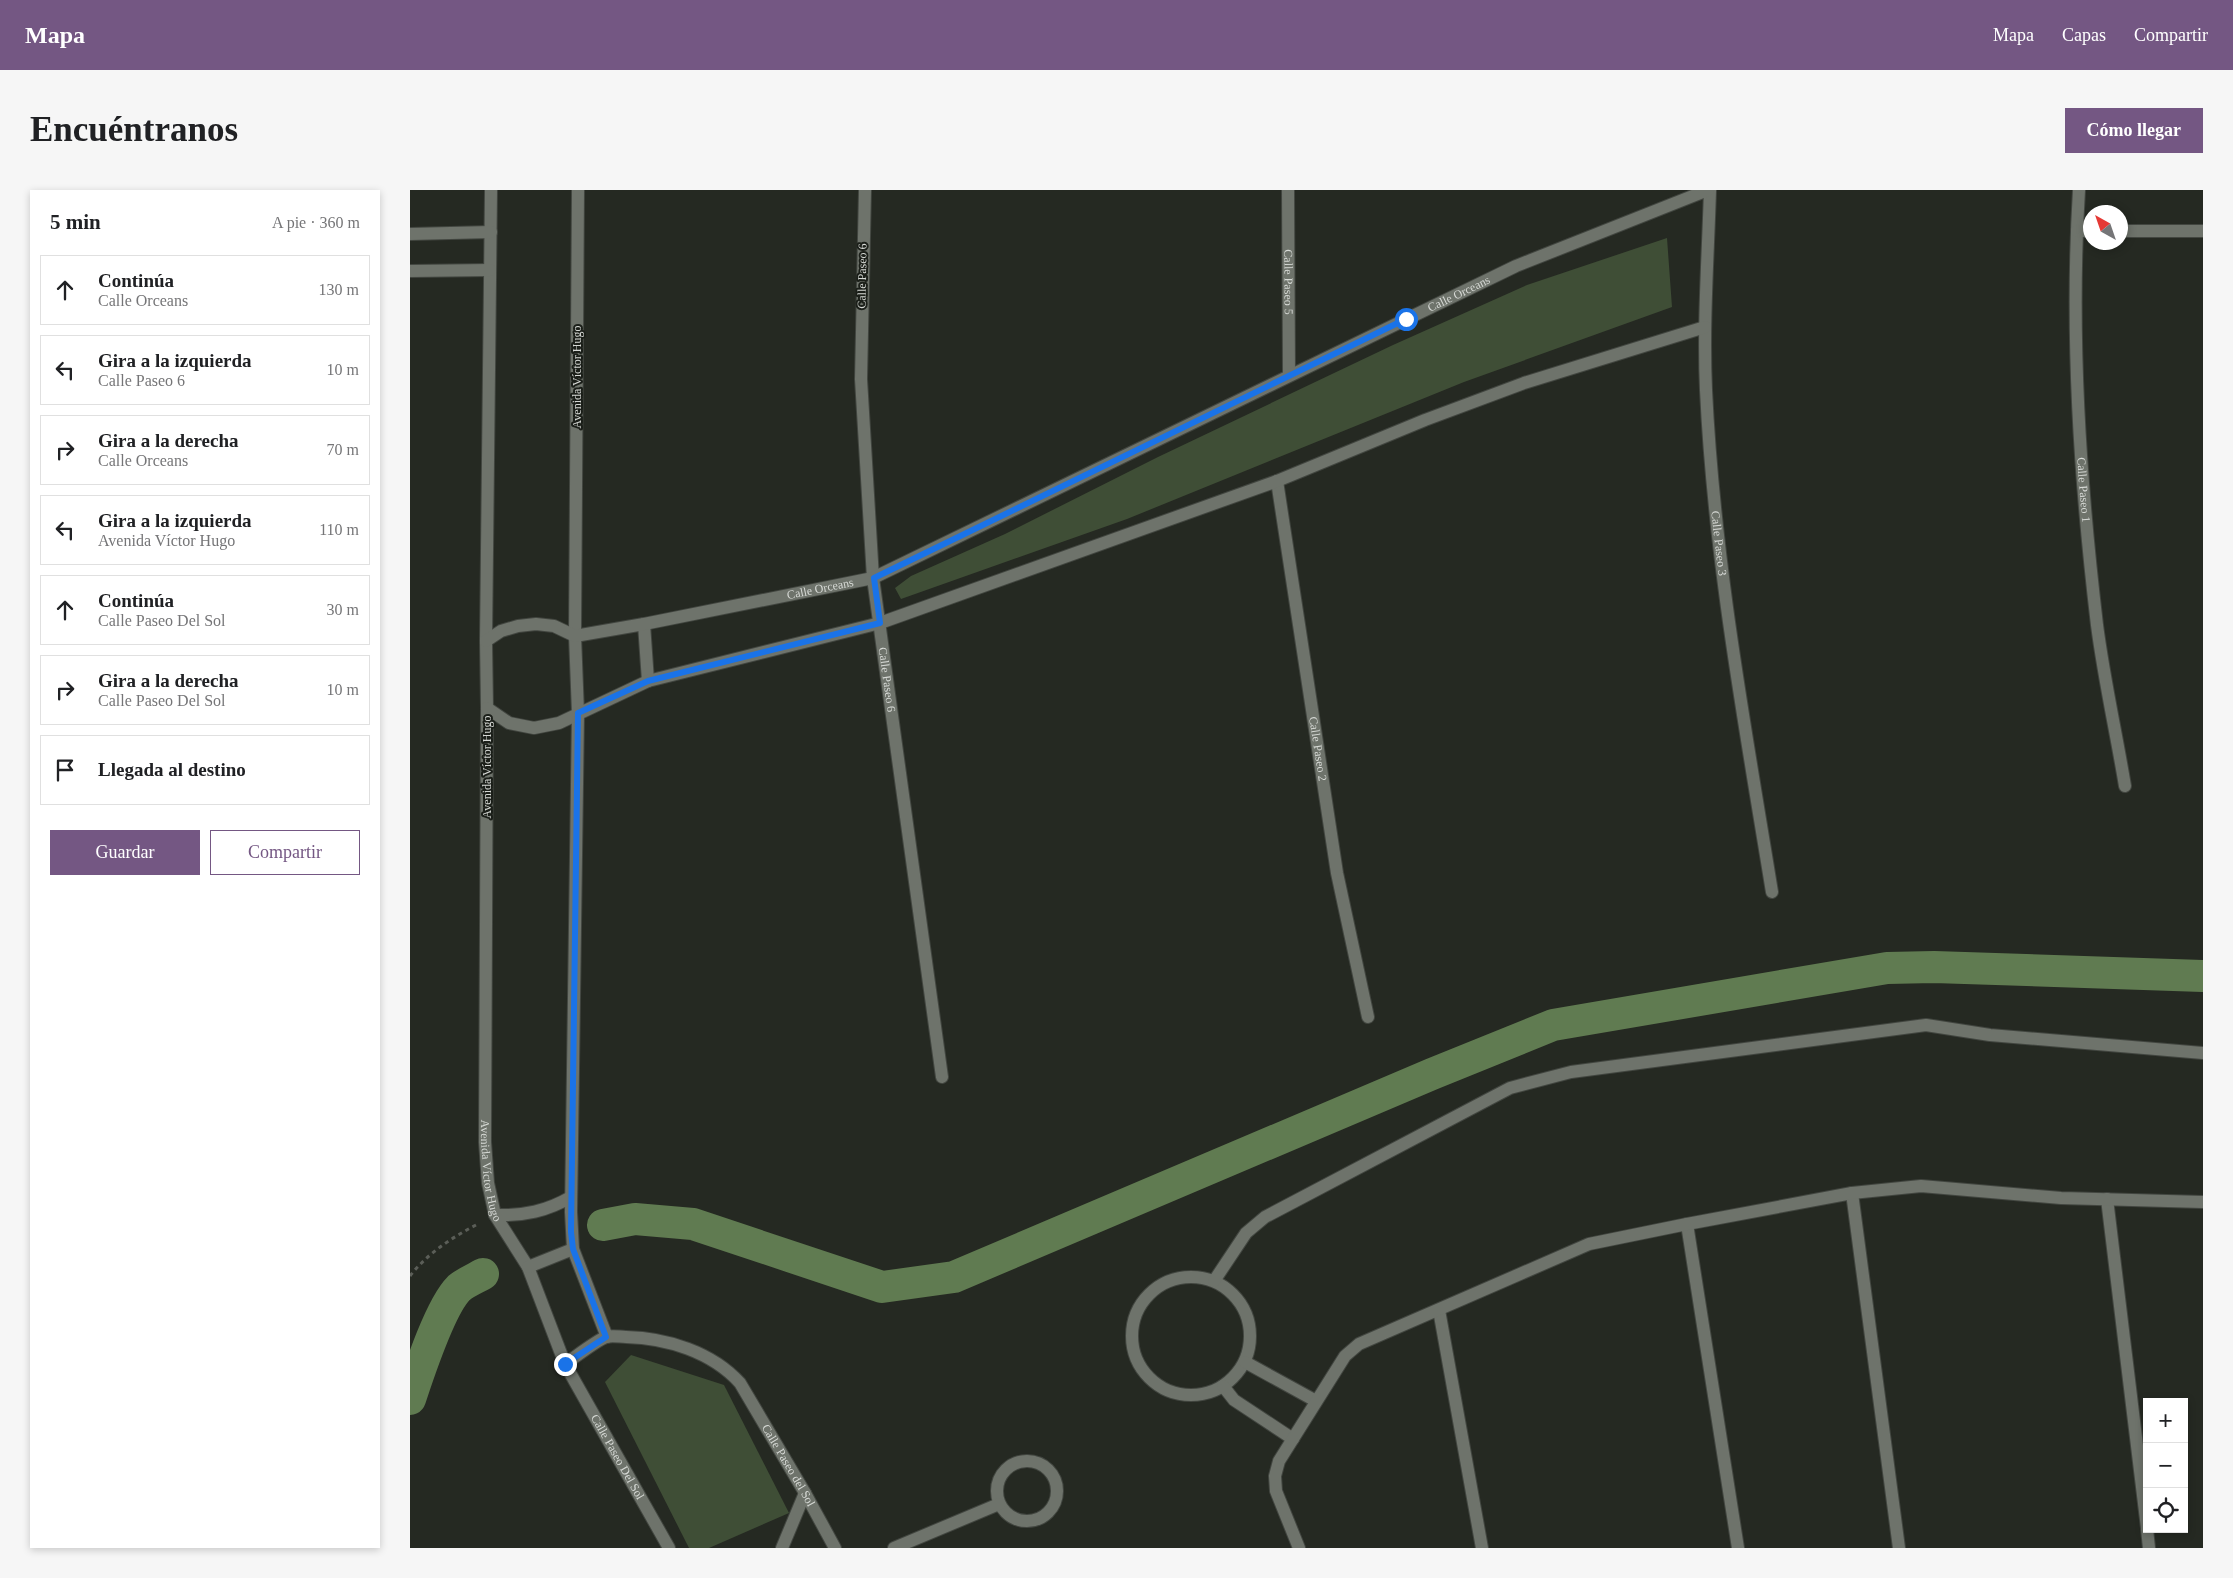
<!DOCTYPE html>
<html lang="es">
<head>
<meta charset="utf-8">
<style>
  :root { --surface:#fff; --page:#f6f6f6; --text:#202124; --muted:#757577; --line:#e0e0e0; --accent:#745783 }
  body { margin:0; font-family:"Times New Roman",serif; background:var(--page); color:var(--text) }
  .controls { position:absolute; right:15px; bottom:15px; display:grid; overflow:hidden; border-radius:0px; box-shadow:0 2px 8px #0003 }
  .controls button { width:45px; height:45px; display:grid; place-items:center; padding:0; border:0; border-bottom:1px solid var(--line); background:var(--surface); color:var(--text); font:25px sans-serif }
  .compass { position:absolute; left:1673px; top:15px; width:45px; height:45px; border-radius:50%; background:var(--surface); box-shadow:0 2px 8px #0003; rotate:320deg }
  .stop { position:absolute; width:15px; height:15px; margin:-11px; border:4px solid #1a73e8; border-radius:50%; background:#fff }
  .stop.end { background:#1a73e8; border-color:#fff; box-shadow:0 1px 5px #0008 }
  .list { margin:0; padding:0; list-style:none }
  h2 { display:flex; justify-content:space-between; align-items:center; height:65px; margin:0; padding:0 20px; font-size:21px }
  h2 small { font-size:16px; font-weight:400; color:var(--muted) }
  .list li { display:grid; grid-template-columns:32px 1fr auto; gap:15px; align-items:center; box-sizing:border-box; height:70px; margin:0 10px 10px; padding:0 10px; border:1px solid var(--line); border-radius:0px }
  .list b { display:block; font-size:19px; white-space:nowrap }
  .list p { margin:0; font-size:16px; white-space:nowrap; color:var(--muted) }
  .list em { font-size:16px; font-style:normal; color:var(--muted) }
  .actions { display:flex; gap:10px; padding:15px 20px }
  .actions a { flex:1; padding:11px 0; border:1px solid var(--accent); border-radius:0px; text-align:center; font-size:18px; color:var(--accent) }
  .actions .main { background:var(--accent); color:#fff }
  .icon { flex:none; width:28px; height:28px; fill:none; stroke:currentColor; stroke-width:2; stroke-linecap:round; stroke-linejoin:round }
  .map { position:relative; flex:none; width:1793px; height:1358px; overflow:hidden; border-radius:0px }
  header { display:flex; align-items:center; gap:30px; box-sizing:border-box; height:70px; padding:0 25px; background:var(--accent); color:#fff }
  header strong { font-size:24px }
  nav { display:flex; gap:28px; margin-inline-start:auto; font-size:18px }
  .intro { display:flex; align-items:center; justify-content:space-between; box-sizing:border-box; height:120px; padding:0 30px }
  h1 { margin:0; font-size:35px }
  .button { padding:12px 22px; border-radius:0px; background:var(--accent); color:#fff; font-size:18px; font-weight:700 }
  main { display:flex; gap:30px; padding:0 30px }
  aside { flex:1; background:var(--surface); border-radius:0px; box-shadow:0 2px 8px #0003 }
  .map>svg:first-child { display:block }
  .green { fill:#3f4e36 }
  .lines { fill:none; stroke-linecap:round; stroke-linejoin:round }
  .canal { stroke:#607b51; stroke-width:32 }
  .minor-casing { stroke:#424640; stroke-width:14 }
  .path { stroke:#5b5e58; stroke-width:3; stroke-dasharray:4 4; stroke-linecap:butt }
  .minor { stroke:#6e736b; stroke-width:12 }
  .route { stroke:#1a73e8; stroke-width:6 }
  .labels { text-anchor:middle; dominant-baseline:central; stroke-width:4; stroke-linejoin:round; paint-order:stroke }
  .street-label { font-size:12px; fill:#d6d9d5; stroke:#1b1f19 }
</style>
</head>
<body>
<header>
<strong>Mapa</strong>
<nav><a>Mapa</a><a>Capas</a><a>Compartir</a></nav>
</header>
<div class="intro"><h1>Encuéntranos</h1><a class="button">Cómo llegar</a></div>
<main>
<aside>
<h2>5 min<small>A pie · 360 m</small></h2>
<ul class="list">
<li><svg class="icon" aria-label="ahead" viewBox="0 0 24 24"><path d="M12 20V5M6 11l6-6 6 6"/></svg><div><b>Continúa</b><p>Calle Orceans</p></div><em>130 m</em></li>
<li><svg class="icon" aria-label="left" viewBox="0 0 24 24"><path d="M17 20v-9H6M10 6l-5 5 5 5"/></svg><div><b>Gira a la izquierda</b><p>Calle Paseo 6</p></div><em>10 m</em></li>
<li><svg class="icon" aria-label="right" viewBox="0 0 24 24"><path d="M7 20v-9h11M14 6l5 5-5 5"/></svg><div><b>Gira a la derecha</b><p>Calle Orceans</p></div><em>70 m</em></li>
<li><svg class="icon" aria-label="left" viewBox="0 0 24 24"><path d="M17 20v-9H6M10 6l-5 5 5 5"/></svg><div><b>Gira a la izquierda</b><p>Avenida Víctor Hugo</p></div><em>110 m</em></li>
<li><svg class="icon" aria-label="ahead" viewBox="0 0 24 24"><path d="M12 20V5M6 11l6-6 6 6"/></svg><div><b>Continúa</b><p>Calle Paseo Del Sol</p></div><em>30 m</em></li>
<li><svg class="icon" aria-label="right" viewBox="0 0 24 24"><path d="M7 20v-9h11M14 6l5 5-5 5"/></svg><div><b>Gira a la derecha</b><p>Calle Paseo Del Sol</p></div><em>10 m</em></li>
<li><svg class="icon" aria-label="arrive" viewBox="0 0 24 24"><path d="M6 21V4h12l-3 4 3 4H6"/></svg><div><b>Llegada al destino</b></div></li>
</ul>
<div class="actions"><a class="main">Guardar</a><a>Compartir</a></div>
</aside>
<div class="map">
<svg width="1793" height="1358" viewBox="0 0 1793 1358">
  <rect width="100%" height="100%" fill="#252922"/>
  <g class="green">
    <path d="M1257,48L1262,117L1054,192L717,329L491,409L485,398L501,386L595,344L748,267L983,155L1117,95Z"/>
    <path d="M221,1165L314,1195L379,1323L299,1358H279L195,1192Z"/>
  </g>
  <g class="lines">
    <g class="canal">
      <path d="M193,1035L225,1029L283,1034L472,1097L544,1087L1022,884L1143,835L1477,778L1524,777L1793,786"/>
      <path d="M0,1209C9,1182 30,1117 49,1098C56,1092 66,1088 73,1084"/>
    </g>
    <g class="minor-casing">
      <g id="minor">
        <path id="s1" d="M81,0L76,451L77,518L75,952L78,993L85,1025L118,1077L155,1174L259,1358"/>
        <path d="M168,0L165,446L168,523L161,1022L163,1059L197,1147"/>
        <path id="s2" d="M455,0L451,189L463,388L532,887"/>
        <path id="s3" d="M878,0L879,184"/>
        <path id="s4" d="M1300,0C1298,67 1293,133 1296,200C1304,369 1335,536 1362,702"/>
        <path id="s5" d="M1669,0C1660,145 1670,291 1687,435C1694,489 1706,542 1715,596"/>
        <path d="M1667,41H1680"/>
        <path d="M1710,41H1793"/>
        <path d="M0,44L81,42"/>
        <path d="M0,81L80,80"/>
        <path id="s6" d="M867,291L927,683L958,827"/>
        <path d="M234,434L238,491"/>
        <path id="s7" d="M76,451L91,441L108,436L126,434L144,436L165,446L234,434L463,388L1106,76L1298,0"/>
        <path d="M77,518L99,533L124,538L149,533L238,491L470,433L867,291L1015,230L1114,193L1295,137"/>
        <path d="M1442,1003L1489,1358"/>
        <path d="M1697,1009L1737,1338"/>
        <path d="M85,1025C114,1026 137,1021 161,1007"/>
        <path d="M1277,1034L1328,1358"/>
        <path d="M118,1077L163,1059"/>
        <circle cx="781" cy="1146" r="59"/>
        <path d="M804,1091L836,1043L855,1027L1100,898L1161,882L1516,835L1580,845L1793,863"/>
        <path d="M1029,1120L1072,1358"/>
        <path d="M835,1172L906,1211"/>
        <path id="s8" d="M155,1174C164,1168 187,1150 196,1147C202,1145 210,1147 216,1147C257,1148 302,1162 330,1193L395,1303L425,1358"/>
        <path d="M813,1196L824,1210L883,1249"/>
        <circle cx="617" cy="1301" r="30"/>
        <path d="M1737,1339L1739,1358"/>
        <path d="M372,1358L395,1303"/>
        <path d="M484,1358L589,1314"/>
        <path d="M889,1358L866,1301L865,1286L869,1271L935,1166L949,1154L1179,1054L1277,1034L1442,1003L1511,996L1651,1008L1793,1012"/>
      </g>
    </g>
    <path class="path" d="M0,1086C17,1064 41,1048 66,1035"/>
    <use href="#minor" class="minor"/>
  </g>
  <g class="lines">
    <path class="route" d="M155,1174L196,1147L163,1059L161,1042L168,523L238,491L470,433L464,388L996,129"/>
  </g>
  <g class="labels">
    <g class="street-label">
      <text transform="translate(452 86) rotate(-89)">Calle Paseo 6</text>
      <text stroke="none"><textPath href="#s3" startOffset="92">Calle Paseo 5</textPath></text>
      <text stroke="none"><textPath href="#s7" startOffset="1050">Calle Orceans</textPath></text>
      <text transform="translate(167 187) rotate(-90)">Avenida Víctor Hugo</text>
      <text stroke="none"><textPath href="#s5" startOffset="300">Calle Paseo 1</textPath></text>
      <text stroke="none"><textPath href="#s4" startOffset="354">Calle Paseo 3</textPath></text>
      <text stroke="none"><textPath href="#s7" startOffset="345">Calle Orceans</textPath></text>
      <text stroke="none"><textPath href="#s2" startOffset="491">Calle Paseo 6</textPath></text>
      <text stroke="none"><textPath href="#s6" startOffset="271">Calle Paseo 2</textPath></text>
      <text transform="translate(77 577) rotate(-90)">Avenida Víctor Hugo</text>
      <text stroke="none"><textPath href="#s1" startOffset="981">Avenida Víctor Hugo</textPath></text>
      <text stroke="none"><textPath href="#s1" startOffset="1298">Calle Paseo Del Sol</textPath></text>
      <text stroke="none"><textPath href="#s8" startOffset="291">Calle Paseo del Sol</textPath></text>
    </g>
  </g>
</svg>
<div class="controls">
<button>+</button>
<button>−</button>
<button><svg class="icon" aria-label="locate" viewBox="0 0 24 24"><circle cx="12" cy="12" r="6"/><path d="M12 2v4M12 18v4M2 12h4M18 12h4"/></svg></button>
</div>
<svg class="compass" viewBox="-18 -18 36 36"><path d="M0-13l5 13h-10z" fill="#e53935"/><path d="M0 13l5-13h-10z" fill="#757577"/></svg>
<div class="stop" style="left:996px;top:129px"></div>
<div class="stop end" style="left:155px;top:1174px"></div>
</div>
</main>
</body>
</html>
